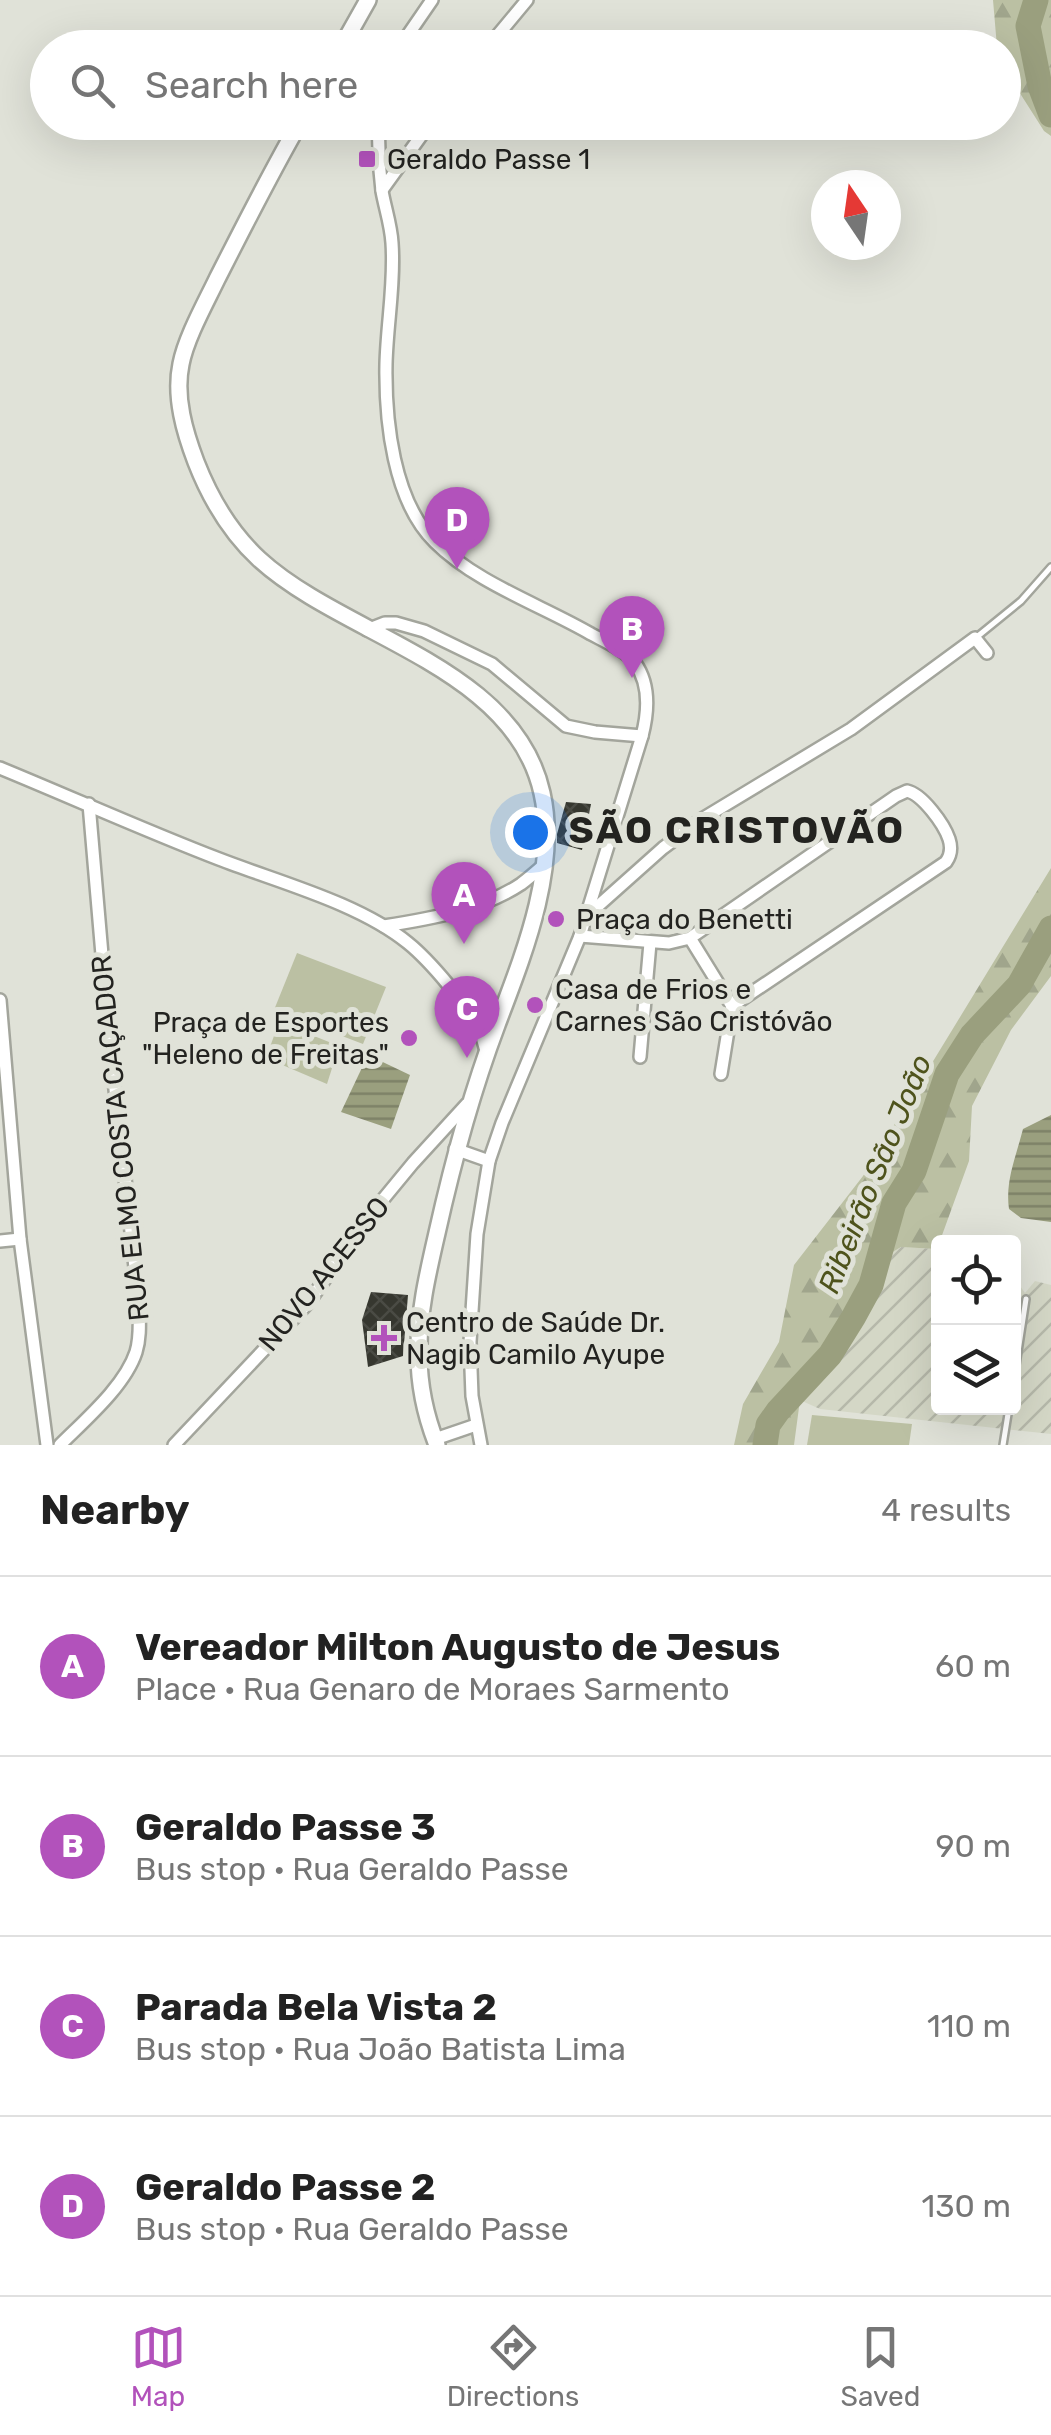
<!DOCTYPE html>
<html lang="en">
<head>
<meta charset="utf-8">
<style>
  :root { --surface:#fff; --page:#f2f2f2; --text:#222; --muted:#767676; --line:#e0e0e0; --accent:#b252bb }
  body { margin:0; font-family:Rubik,sans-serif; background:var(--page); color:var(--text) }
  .controls { position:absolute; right:30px; bottom:30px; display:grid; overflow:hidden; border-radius:10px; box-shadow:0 10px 40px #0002 }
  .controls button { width:90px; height:90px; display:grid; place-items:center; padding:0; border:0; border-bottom:2px solid var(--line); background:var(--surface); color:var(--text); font:50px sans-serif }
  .compass { position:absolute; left:811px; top:170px; width:90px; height:90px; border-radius:50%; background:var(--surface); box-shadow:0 10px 40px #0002; rotate:347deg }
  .you { position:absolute; left:530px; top:832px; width:35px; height:35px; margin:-25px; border:8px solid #fff; border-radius:50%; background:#1a73e8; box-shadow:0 0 0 15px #1a73e833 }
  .badge { display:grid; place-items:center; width:65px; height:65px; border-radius:50%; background:var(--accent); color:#fff; font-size:32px; font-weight:700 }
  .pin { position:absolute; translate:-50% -82px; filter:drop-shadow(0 2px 5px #0008) }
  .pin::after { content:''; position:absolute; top:52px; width:35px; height:30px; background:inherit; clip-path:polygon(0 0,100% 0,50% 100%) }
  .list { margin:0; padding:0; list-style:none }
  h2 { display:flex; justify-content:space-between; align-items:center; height:130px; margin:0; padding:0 40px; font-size:42px }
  h2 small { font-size:32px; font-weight:400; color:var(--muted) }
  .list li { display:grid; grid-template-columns:65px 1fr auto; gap:30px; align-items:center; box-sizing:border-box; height:180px; padding:0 40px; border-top:2px solid var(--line) }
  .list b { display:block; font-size:38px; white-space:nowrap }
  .list p { margin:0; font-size:32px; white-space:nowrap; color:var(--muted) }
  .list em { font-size:32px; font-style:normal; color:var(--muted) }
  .icon { flex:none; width:55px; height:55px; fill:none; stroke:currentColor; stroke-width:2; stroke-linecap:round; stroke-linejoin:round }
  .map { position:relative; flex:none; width:1051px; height:1445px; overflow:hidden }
  .search { position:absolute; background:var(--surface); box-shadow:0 10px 40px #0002; left:30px; right:30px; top:30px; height:110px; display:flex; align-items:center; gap:25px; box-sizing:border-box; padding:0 35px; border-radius:55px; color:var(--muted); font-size:38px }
  .sheet { height:850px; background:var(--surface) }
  nav { display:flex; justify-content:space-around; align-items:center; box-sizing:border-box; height:140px; border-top:2px solid var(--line); background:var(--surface); font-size:28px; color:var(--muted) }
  nav a { display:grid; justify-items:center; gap:5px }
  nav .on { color:var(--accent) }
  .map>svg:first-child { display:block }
  .industrial { fill:url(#industrial-furrows) }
  .forest { fill:url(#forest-firs) }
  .pitch { fill:#bbc0a3 }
  .water { fill:url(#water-rules) }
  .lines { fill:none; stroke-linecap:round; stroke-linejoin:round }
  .river { stroke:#9a9f7e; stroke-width:25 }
  .building { fill:url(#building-cross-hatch) }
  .lane-casing { stroke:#a3a59c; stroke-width:10 }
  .street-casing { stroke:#a3a59c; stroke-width:16 }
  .secondary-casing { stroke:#a3a59c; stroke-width:20 }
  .path { stroke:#7a7b75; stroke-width:2.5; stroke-dasharray:10 5; stroke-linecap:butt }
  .lane { stroke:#fff; stroke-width:5 }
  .street { stroke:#fff; stroke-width:11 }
  .secondary { stroke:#fff; stroke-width:15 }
  .poi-dot { fill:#b252bb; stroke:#e0e2d8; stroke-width:4 }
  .labels { text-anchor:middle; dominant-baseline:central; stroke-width:10; stroke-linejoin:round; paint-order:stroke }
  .poi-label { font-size:28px; fill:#232320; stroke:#e0e2d8; text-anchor:start }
  .street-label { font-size:28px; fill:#232320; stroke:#e0e2d8 }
  .water-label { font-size:30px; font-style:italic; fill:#4e531c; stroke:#e0e2d8 }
  .district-label { font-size:38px; font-weight:bold; letter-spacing:2.5px; fill:#232320; stroke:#e0e2d8 }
</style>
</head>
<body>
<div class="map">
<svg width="1051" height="1445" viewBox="0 0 1051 1445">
  <defs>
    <pattern id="industrial-furrows" width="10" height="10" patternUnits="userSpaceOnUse" patternTransform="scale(2.5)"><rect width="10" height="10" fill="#d4d7c6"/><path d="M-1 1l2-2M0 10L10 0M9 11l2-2" fill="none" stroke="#b6b8aa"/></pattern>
    <pattern id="forest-firs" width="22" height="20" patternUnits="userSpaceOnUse" patternTransform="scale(2.5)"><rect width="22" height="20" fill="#bbc0a3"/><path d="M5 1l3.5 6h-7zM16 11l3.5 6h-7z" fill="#a0a58c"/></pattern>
    <pattern id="water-rules" width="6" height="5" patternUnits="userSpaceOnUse" patternTransform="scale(2.5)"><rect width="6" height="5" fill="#9a9f7e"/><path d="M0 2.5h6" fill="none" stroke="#7d8167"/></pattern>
    <pattern id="building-cross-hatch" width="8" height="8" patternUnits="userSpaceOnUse" patternTransform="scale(2.5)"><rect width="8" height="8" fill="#36372f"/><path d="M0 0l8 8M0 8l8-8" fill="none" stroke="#4a4b44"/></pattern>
  </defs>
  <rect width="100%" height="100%" fill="#e0e2d8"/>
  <path class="industrial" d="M901,1247L938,1249V1408H1014V1277L1025,1293L1035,1281L1051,1285V1434L820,1409L793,1397L830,1355L853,1318L872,1279L891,1253Z"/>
  <g class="forest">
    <path d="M993,0H1051V136L1044,131L1004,68V48L997,47Z"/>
    <path d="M1051,868V976L1011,1030L972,1106L969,1161L937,1249L901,1247L891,1253L800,1400L794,1445H734L743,1404L779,1342L794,1265L863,1176Z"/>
  </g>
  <g class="pitch">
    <path d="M297,953L386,987L363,1044L274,1010Z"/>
    <path d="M279,1022L339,1046L327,1084L266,1058Z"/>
    <path d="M812,1415L912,1424L909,1445H807Z"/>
  </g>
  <g class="water">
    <path d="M368,1055L410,1075L391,1129L341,1112Z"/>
    <path d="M1051,1115V1222L1021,1218L1009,1209C1005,1181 1016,1157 1023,1129Z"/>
  </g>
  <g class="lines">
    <g class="river">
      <path d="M1036,0L1028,26L1040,86L1051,115"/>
      <path d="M765,1445L768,1425L778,1411L830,1355L853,1318L871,1285L894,1203L914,1171L947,1074L972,1035L1019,985L1051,928"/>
    </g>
  </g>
  <g class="building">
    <path d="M566,802L591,804L582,850L557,843V834Z"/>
    <path d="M371,1292L408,1295L403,1356L368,1367L362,1320Z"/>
  </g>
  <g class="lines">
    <g class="lane-casing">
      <g id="lane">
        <path d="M978,636L1021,601L1051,567"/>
        <path d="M1014,1378L1026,1299"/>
        <path d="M1003,1445L1009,1408"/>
      </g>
    </g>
    <g class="street-casing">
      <g id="street">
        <path d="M399,48L432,0"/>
        <path d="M487,48L527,0"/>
        <path d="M379,122C378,145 379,168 382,191C385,208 391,225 392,243C395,283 387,323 386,364C385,420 393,501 435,542C476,583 541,605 591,634C606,642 625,650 635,663C650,684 648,713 642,736L580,936L502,1123L489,1161L477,1234L470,1342L472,1396L481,1445"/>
        <path d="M382,190L431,122"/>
        <path d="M367,630L385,623H396L424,631L492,664L566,726L595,732L642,736"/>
        <path d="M0,768C73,798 146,831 219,859C278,882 359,903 408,943C429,960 469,1006 480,1032C483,1038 484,1046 487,1053"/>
        <path d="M589,914L663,848L702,819L851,729L975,638L987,653"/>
        <path d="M384,926C429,919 482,910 521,884C529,878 537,871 545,864"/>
        <path d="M580,936L669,943L690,938L896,796L907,791C922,794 944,824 949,839C952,848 951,855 946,862L732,1006L690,938"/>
        <path d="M0,1000L20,1239L47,1445"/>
        <path d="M640,1057L650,943"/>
        <path d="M721,1074L732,1006"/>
        <path d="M455,1149L489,1161"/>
        <path d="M0,1241L20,1239"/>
        <path d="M435,1439L476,1425"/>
        <path d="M60,1445C85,1420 125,1386 136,1352C141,1336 139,1319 139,1303L109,1036L89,804"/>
        <path d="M174,1445L309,1302L366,1220L413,1163L467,1104"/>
      </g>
    </g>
    <g class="secondary-casing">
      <g id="secondary">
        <path d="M341,48L368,0"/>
        <path d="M300,122C270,174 244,226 217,279C205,304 186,338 181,364C174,397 185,433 196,462C210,498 231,533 259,559C344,637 514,666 542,793C559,868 523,956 497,1025C471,1094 453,1161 437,1233C428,1272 418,1314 419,1355C419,1384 426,1417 437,1445"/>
      </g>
    </g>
    <path class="path" d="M435,1351L456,1346"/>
    <use href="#lane" class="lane"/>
    <use href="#street" class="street"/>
    <use href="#secondary" class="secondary"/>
  </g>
  <g class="poi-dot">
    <rect x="357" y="149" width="20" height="20" rx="5"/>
    <circle cx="556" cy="919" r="10"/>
    <circle cx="535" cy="1005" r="10"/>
    <circle cx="409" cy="1038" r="10"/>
    <path d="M379 1323h10v10h10v10h-10v10h-10v-10h-10v-10h10z"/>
  </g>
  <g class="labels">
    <g class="poi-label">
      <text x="387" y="159">Geraldo Passe 1</text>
      <text x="576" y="919">Praça do Benetti</text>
      <text x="555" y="989">Casa de Frios e<tspan x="555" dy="32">Carnes São Cristóvão</tspan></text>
      <text x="389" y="1022" text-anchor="end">Praça de Esportes<tspan x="389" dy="32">"Heleno de Freitas"</tspan></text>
      <text x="406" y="1322">Centro de Saúde Dr.<tspan x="406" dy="32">Nagib Camilo Ayupe</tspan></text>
    </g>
    <g class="street-label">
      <text transform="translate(120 1138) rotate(-96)">RUA ELMO COSTA CAÇADOR</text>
      <text transform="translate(324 1274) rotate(-51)">NOVO ACESSO</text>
    </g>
    <g class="water-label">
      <text transform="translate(875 1174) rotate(-68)">Ribeirão São João</text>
    </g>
    <g class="district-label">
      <text x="737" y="830">SÃO CRISTOVÃO</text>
    </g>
  </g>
</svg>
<div class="controls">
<button><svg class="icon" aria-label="locate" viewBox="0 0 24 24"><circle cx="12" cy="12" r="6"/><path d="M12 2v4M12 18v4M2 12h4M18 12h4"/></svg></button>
<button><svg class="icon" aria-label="layers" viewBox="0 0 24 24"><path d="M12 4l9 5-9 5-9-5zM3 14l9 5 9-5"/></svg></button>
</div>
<svg class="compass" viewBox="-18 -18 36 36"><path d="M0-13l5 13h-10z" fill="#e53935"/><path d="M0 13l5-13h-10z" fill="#767676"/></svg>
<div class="you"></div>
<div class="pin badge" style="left:464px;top:944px">A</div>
<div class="pin badge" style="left:632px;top:678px">B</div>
<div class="pin badge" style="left:467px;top:1058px">C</div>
<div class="pin badge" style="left:457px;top:569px">D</div>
<div class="search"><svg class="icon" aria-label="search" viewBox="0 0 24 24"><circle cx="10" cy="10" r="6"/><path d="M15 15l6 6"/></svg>Search here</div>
</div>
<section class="sheet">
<h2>Nearby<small>4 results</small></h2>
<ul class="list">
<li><span class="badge">A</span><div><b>Vereador Milton Augusto de Jesus</b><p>Place · Rua Genaro de Moraes Sarmento</p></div><em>60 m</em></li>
<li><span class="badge">B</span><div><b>Geraldo Passe 3</b><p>Bus stop · Rua Geraldo Passe</p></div><em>90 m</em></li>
<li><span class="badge">C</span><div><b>Parada Bela Vista 2</b><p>Bus stop · Rua João Batista Lima</p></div><em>110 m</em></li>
<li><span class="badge">D</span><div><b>Geraldo Passe 2</b><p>Bus stop · Rua Geraldo Passe</p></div><em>130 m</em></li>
</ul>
</section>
<nav>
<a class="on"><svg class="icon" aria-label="map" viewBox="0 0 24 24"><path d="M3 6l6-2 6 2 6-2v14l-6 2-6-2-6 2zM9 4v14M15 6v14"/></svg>Map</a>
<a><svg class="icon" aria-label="directions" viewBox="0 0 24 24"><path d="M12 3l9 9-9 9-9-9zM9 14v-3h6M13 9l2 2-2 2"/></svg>Directions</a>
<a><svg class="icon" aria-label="saved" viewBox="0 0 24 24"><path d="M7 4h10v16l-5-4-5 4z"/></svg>Saved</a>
</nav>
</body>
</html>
